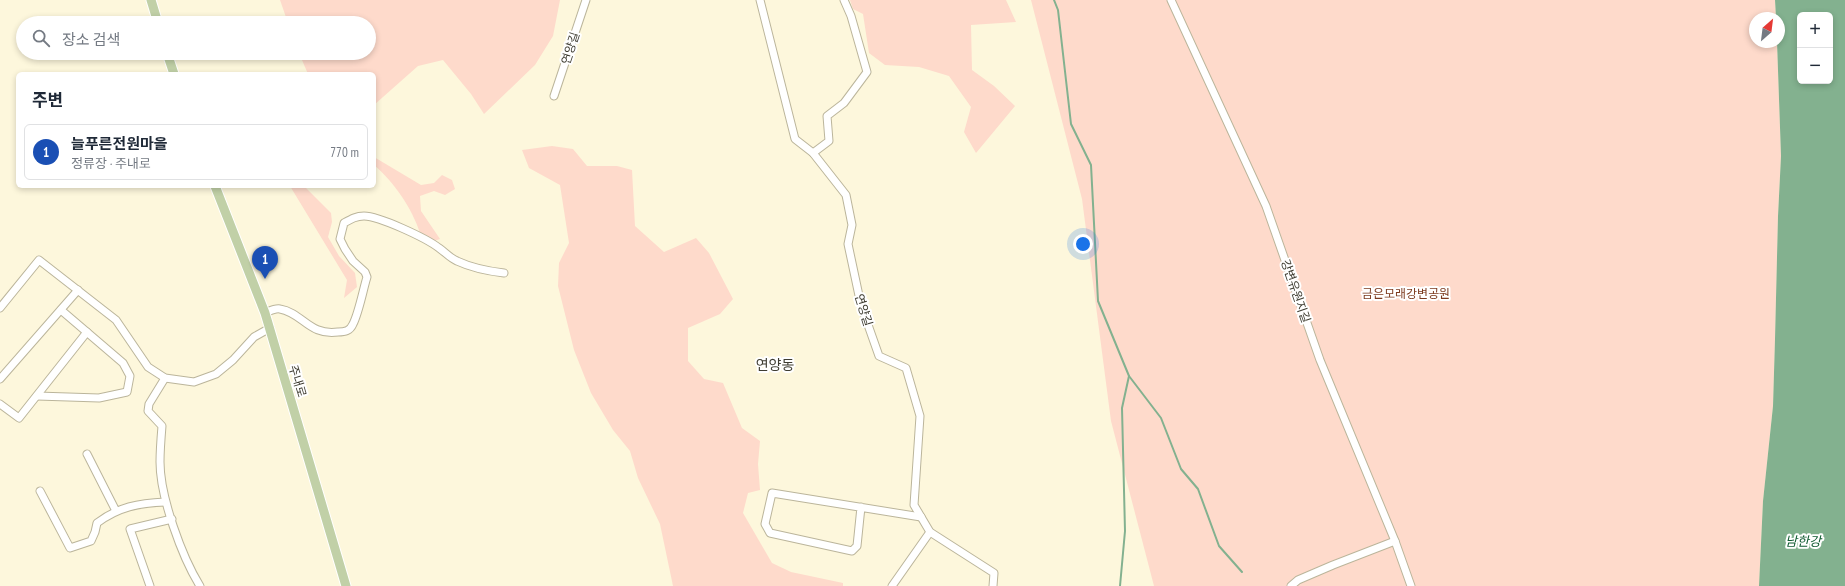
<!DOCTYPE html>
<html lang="ko">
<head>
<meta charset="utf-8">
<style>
  :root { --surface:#fff; --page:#f6f6f7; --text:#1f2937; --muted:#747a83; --line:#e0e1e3; --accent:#ea580c }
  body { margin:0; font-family:"PT Sans Narrow","Noto Sans KR",sans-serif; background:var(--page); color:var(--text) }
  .controls { position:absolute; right:12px; top:12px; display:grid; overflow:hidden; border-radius:6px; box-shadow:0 2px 6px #0003 }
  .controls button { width:36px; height:36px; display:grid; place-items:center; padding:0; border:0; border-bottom:1px solid var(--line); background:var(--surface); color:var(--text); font:20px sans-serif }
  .compass { position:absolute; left:1749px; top:12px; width:36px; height:36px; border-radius:50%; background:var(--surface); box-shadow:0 2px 6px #0003; rotate:28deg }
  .you { position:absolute; left:1083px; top:244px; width:14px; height:14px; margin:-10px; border:3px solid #fff; border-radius:50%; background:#1a73e8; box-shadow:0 0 0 6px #1a73e833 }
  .badge { display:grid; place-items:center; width:26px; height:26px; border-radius:50%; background:var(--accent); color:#fff; font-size:13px; font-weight:700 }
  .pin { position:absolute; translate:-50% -33px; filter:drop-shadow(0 1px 2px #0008) }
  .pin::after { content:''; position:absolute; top:21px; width:14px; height:12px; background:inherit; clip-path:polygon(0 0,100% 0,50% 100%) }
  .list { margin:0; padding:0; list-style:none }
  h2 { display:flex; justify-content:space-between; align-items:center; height:52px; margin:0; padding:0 16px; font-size:17px }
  h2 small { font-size:13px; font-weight:400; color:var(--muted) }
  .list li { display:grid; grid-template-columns:26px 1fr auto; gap:12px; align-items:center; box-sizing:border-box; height:56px; margin:0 8px 8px; padding:0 8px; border:1px solid var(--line); border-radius:6px }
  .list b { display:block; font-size:15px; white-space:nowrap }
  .list p { margin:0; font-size:13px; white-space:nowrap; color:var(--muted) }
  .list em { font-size:13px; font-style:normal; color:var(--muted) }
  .icon { flex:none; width:22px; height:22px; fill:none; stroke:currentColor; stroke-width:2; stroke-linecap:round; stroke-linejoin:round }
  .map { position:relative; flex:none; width:1845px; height:586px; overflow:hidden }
  .search { position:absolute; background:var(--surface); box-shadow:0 2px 6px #0003; left:16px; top:16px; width:360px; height:44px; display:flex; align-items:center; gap:10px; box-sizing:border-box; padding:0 14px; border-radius:22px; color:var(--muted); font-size:15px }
  .panel { position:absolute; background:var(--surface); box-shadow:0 2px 6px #0003; left:16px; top:72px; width:360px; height:116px; border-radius:6px }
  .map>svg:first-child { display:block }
  .green { fill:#fedacb }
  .water { fill:#83b18f; fill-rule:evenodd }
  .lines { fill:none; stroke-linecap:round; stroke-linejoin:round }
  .stream { stroke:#83b18f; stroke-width:2 }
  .minor-casing { stroke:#bbb59b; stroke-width:9 }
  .major-casing { stroke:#fff; stroke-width:11 }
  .minor { stroke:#fff; stroke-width:7 }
  .major { stroke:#c1d0a7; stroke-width:9 }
  .labels { text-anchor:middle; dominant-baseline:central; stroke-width:4; stroke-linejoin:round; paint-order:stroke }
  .street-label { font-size:12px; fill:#3e3c31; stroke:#fff }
  .park-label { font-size:12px; fill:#7c3a1e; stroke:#fff }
  .water-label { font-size:13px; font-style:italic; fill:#0e5a2f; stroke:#fff }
  .quarter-label { font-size:14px; fill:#3e3c31; stroke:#fff }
</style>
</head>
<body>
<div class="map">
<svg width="1845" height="586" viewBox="0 0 1845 586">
  <rect width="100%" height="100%" fill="#fdf7dc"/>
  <g class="green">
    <path d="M280,0H560L553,36L535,65L484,114L471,94L443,60L418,66L374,105V74H308L299,53H369V23H288Z"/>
    <path d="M850,0H1006L1016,22L971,25L972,70L994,86L1015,106L976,153L964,132L971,107L949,76L919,67L885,65L869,53L863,14L853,9Z"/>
    <path d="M1031,0H1775L1776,18H1755V42H1777L1781,156L1778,216L1775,339L1773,406L1763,501L1759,586H1154L1111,421L1082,199Z"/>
    <path d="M552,146L573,149L587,166H617L632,170L635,226L664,252L696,238L709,253L733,299L720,314L688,328V361L704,379L723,383L742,428L760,441L758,464L760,490L748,493L743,513L772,563L791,572L843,583V586H673L660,524L638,478L630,451L613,430L591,393L574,350L558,286L559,263L569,243L560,185L529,168L522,150Z"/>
    <path d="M374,157L421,185L434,183L442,175L452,180L455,189L445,195L434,191L420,196L421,211L440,239L434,241L420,233C412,208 394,182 374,165Z"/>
    <path d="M290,186H304L331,213L332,222L328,237L339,256L355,273L357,287L344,298L347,280Z"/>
  </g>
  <path class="water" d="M1775,0H1845V586H1759L1763,501L1773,406L1775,339L1778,216L1781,156L1777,42H1779V18H1776ZM1800,15H1830V81H1800Z"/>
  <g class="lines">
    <g class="stream">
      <path d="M1054,0L1058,10L1071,124L1091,165L1098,301L1129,376L1161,418L1181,469L1198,489L1219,546L1242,572"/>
      <path d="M1120,586L1125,531L1122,408L1129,376"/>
    </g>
    <g class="minor-casing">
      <g id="minor">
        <path d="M760,0L795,139L813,153L846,195L852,225L848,244L861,305L879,356L906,368L920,416L914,505L930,532L994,573L993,586"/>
        <path d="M1171,0L1266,206L1320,360L1395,541L1411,586"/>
        <path d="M554,96L586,0"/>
        <path d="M813,153L829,141L827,116L844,103L867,72L851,16L844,0"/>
        <path d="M0,308L39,260L116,320L148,367L165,378L194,382L216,374L233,360L254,337L270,328"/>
        <path d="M265,313C270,311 275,308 280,309C303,313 309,336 338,332C345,332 350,331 353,324C359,312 363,290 367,277L365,272L353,261L345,249L340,239L344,223C351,219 356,216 364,216C379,216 426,238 439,248C445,252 450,258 457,261C472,268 487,271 504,273"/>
        <path d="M165,378L149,404L148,411L162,426C161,438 160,450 160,462C160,497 182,557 200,586"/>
        <path d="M0,379L78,290"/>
        <path d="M37,396L99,398L127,392L130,376L123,363L61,310"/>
        <path d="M0,404L19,418L87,332"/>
        <path d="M87,454L116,511"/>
        <path d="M40,491L70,548L91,541L95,532L97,523C118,507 139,503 165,502"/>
        <path d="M861,507L857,546L852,551L770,533L765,524L772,493L921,517"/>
        <path d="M150,586L130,529L172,519"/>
        <path d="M892,586L930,532"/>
        <path d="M1291,586L1298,580L1333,565L1395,541"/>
      </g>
    </g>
    <g class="major-casing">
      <g id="major">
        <path d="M151,0L158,23"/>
        <path d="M167,53L174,74"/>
        <path d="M215,186L265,313L346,586"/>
      </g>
    </g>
    <use href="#minor" class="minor"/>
    <use href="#major" class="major"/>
  </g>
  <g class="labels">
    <g class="street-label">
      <text transform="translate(570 48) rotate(-72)">연양길</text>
      <text transform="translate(1296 291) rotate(71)">강변유원지길</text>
      <text transform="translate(864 310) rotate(73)">연양길</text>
      <text transform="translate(298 381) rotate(73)">주내로</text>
    </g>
    <g class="park-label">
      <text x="1406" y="293">금은모래강변공원</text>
    </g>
    <g class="water-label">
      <text x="1803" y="541">남한강</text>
    </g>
    <g class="quarter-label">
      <text x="775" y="365">연양동</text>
    </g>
  </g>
</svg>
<div class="controls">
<button>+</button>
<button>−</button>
</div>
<svg class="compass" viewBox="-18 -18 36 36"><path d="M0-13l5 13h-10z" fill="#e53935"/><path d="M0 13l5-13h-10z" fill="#747a83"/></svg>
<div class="you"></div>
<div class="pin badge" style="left:265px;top:279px;background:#1a4fb4">1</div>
<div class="search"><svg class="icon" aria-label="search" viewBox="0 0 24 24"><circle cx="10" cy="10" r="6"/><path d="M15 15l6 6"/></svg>장소 검색</div>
<section class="panel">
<h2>주변<small></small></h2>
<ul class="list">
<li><span class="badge" style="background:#1a4fb4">1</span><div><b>늘푸른전원마을</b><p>정류장 · 주내로</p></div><em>770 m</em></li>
</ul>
</section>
</div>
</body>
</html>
